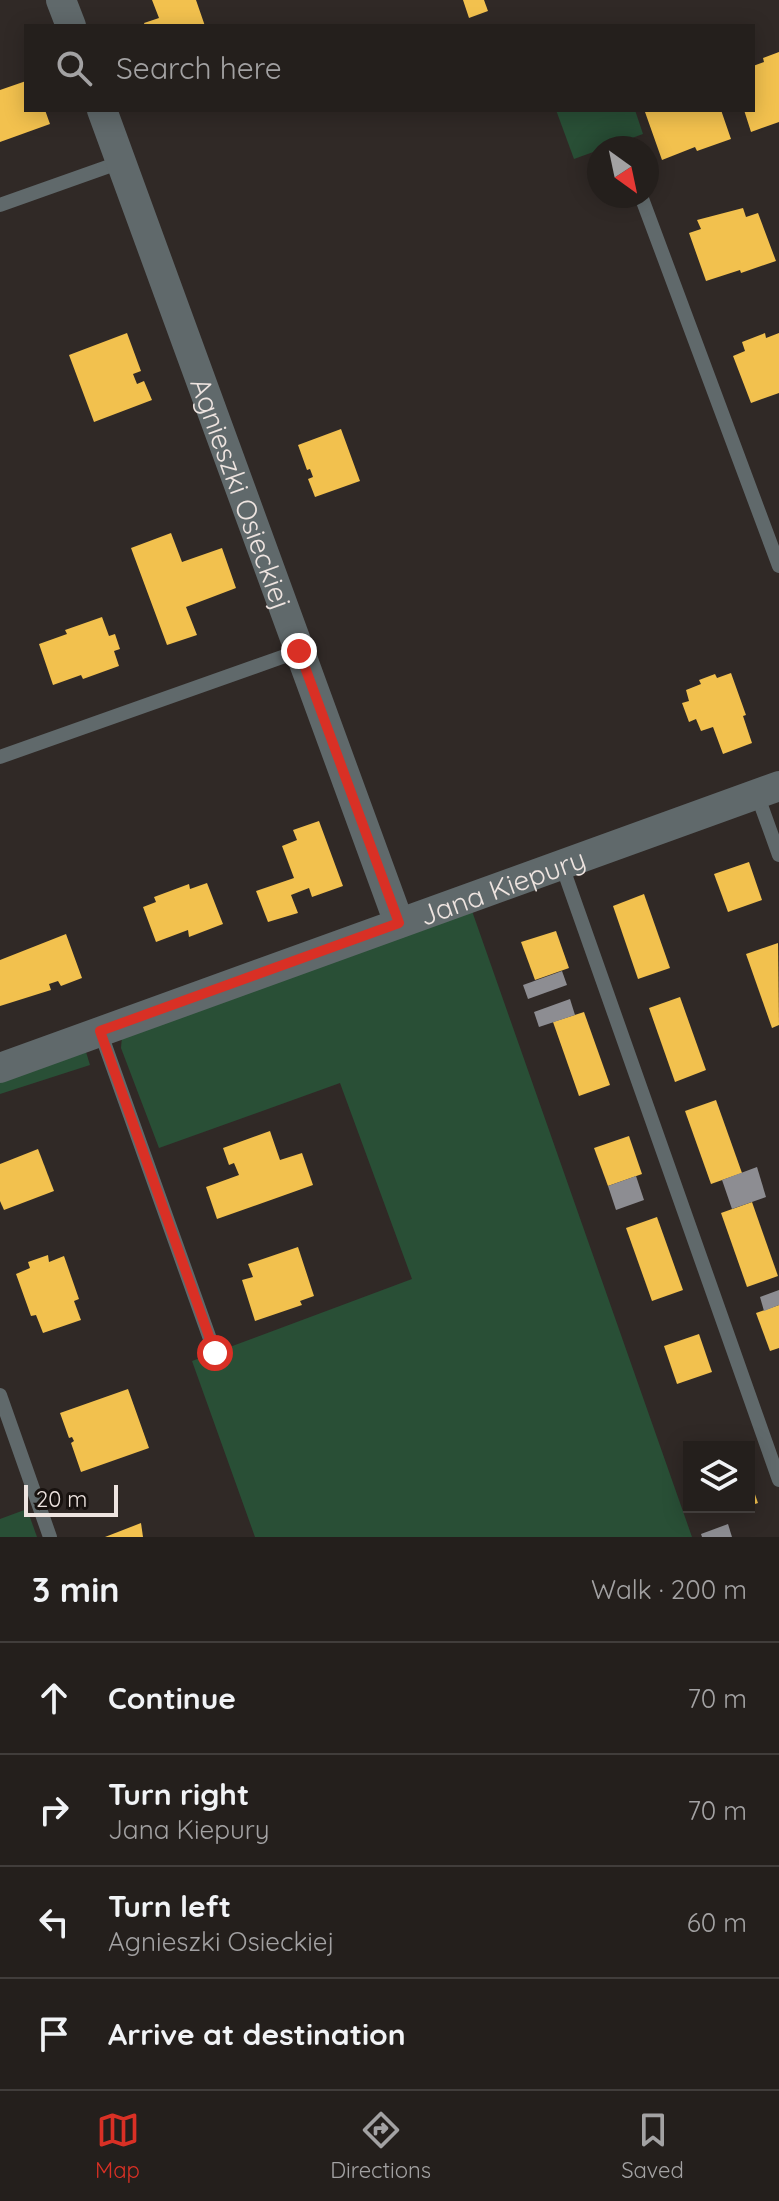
<!DOCTYPE html>
<html lang="en">
<head>
<meta charset="utf-8">
<style>
  :root { --surface:#241f1c; --page:#302c29; --text:#f1f3f6; --muted:#a3a2a3; --line:#413d3b; --accent:#d93025 }
  body { margin:0; font-family:Quicksand,sans-serif; background:var(--page); color:var(--text) }
  .controls { position:absolute; right:24px; bottom:24px; display:grid; overflow:hidden; border-radius:0px; box-shadow:0 4px 20px #0003 }
  .controls button { width:72px; height:72px; display:grid; place-items:center; padding:0; border:0; border-bottom:2px solid var(--line); background:var(--surface); color:var(--text); font:40px sans-serif }
  .compass { position:absolute; left:587px; top:136px; width:72px; height:72px; border-radius:50%; background:var(--surface); box-shadow:0 4px 20px #0003; rotate:147deg }
  .scale { position:absolute; left:24px; bottom:20px; width:94px; box-sizing:border-box; padding-left:8px; border:4px solid #eee4e0; border-top:0; font-size:22px; line-height:28px; white-space:nowrap; color:#eee4e0; -webkit-text-stroke:6px #18120f; paint-order:stroke }
  .stop { position:absolute; width:24px; height:24px; margin:-18px; border:6px solid #d93025; border-radius:50%; background:#fff }
  .stop.end { background:#d93025; border-color:#fff; box-shadow:0 2px 8px #0008 }
  .list { margin:0; padding:0; list-style:none }
  h2 { display:flex; justify-content:space-between; align-items:center; height:104px; margin:0; padding:0 32px; font-size:34px }
  h2 small { font-size:26px; font-weight:400; color:var(--muted) }
  .list li { display:grid; grid-template-columns:52px 1fr auto; gap:24px; align-items:center; box-sizing:border-box; height:112px; padding:0 32px; border-top:2px solid var(--line) }
  .list b { display:block; font-size:30px; white-space:nowrap }
  .list p { margin:0; font-size:26px; white-space:nowrap; color:var(--muted) }
  .list em { font-size:26px; font-style:normal; color:var(--muted) }
  .icon { flex:none; width:44px; height:44px; fill:none; stroke:currentColor; stroke-width:2; stroke-linecap:round; stroke-linejoin:round }
  .map { position:relative; flex:none; width:779px; height:1537px; overflow:hidden }
  .search { position:absolute; background:var(--surface); box-shadow:0 4px 20px #0003; left:24px; right:24px; top:24px; height:88px; display:flex; align-items:center; gap:20px; box-sizing:border-box; padding:0 28px; border-radius:0px; color:var(--muted); font-size:30px }
  .sheet { height:552px; background:var(--surface) }
  nav { display:flex; justify-content:space-around; align-items:center; box-sizing:border-box; height:112px; border-top:2px solid var(--line); background:var(--surface); font-size:22px; color:var(--muted) }
  nav a { display:grid; justify-items:center; gap:4px }
  nav .on { color:var(--accent) }
  .map>svg:first-child { display:block }
  .green { fill:#294f36 }
  .homes { fill:#f2c14e }
  .industry { fill:#8d8d92 }
  .lines { fill:none; stroke-linecap:round; stroke-linejoin:round }
  .lane { stroke:#60696b; stroke-width:14 }
  .street { stroke:#60696b; stroke-width:30 }
  .route { stroke:#d93025; stroke-width:10 }
  .labels { text-anchor:middle; dominant-baseline:central; stroke-width:8; stroke-linejoin:round; paint-order:stroke }
  .street-label { font-size:28px; fill:#eee4e0; stroke:#18120f }
</style>
</head>
<body>
<div class="map">
<svg width="779" height="1537" viewBox="0 0 779 1537">
  <rect width="100%" height="100%" fill="#302926"/>
  <g class="green">
    <path d="M556,110H635L643,134L574,159Z"/>
    <path d="M472,911L692,1537H255L192,1361L412,1279L340,1083L159,1148L121,1048L122,1036Z"/>
    <path d="M86,1052L90,1065L0,1094V1081Z"/>
    <path d="M27,1509L37,1537H0V1519Z"/>
  </g>
  <g class="homes">
    <path d="M152,0H196L205,26H145L144,23L159,18Z"/>
    <path d="M463,0H484L488,11L469,18Z"/>
    <path d="M779,52V122L751,132L744,110H753V66L764,62L763,58Z"/>
    <path d="M26,81V110H45L50,124L0,142V90Z"/>
    <path d="M649,110H721L731,139L697,151L695,147L662,160L645,112Z"/>
    <path d="M743,208L746,217L758,213L776,261L741,273L740,270L706,281L689,233L701,229L697,220Z"/>
    <path d="M127,333L141,371L133,374L137,384L144,381L152,400L94,422L69,355Z"/>
    <path d="M765,333L766,338L779,333V393L751,403L733,356L745,351L742,342Z"/>
    <path d="M341,429L360,481L315,497L308,479L313,477L310,469L307,470L298,445Z"/>
    <path d="M171,533L182,562L222,548L236,588L186,607L197,635L167,645L131,548Z"/>
    <path d="M102,617L109,636L115,634L120,649L114,651L119,666L83,679L81,675L53,685L39,644L67,634L65,630Z"/>
    <path d="M731,673L746,715L743,716L752,743L723,754L713,727L701,731L696,719L689,722L682,703L689,701L686,690L701,684L699,680L715,674L717,678Z"/>
    <path d="M319,821L343,886L312,897L309,888L291,895L298,913L268,922L256,891L294,878L282,846L297,840L293,830Z"/>
    <path d="M749,862L762,900L728,912L714,874Z"/>
    <path d="M207,883L223,924L189,937L188,930L156,942L143,907L156,902L154,897L189,884L190,889Z"/>
    <path d="M644,894L670,968L638,979L613,906Z"/>
    <path d="M556,931L569,968L535,980L521,942Z"/>
    <path d="M66,934L82,978L61,986L58,981L49,984L51,990L0,1006V960Z"/>
    <path d="M778,943L779,1025L772,1028L746,954Z"/>
    <path d="M680,997L706,1070L675,1082L649,1008Z"/>
    <path d="M584,1012L610,1085L579,1096L553,1022Z"/>
    <path d="M716,1100L742,1173L711,1184L685,1111Z"/>
    <path d="M270,1131L280,1160L302,1153L313,1185L217,1219L206,1187L239,1175L234,1163L229,1165L223,1148Z"/>
    <path d="M629,1136L642,1174L608,1186L594,1148Z"/>
    <path d="M38,1149L54,1191L4,1210L0,1201V1164Z"/>
    <path d="M752,1202L778,1276L747,1287L721,1213Z"/>
    <path d="M657,1217L683,1290L652,1301L626,1228Z"/>
    <path d="M298,1247L314,1296L300,1301L302,1305L255,1321L242,1280L253,1277L248,1264Z"/>
    <path d="M48,1255L49,1262L64,1256L79,1299L74,1301L81,1320L43,1333L36,1315L31,1316L16,1274L30,1268L28,1262Z"/>
    <path d="M779,1305V1348L770,1351L756,1313Z"/>
    <path d="M699,1334L712,1372L677,1384L664,1346Z"/>
    <path d="M128,1389L149,1448L81,1472L71,1443L74,1441L72,1437L69,1438L60,1413Z"/>
    <path d="M749,1477L758,1503L749,1506Z"/>
    <path d="M141,1523L143,1537H105Z"/>
  </g>
  <g class="industry">
    <path d="M562,971L567,985L528,999L523,985Z"/>
    <path d="M570,999L575,1015L539,1027L534,1012Z"/>
    <path d="M757,1167L766,1197L732,1209L722,1180Z"/>
    <path d="M636,1176L644,1200L616,1210L608,1186Z"/>
    <path d="M779,1290V1305L764,1311L760,1297Z"/>
    <path d="M728,1524L732,1537H702L701,1534Z"/>
  </g>
  <g class="lines">
    <g class="lane">
      <path d="M622,145L623,148"/>
      <path d="M641,196L779,566"/>
      <path d="M0,205L121,162"/>
      <path d="M0,757L299,651"/>
      <path d="M762,808L779,855"/>
      <path d="M566,877L779,1480"/>
      <path d="M100,1031L215,1353"/>
      <path d="M0,1395L50,1537"/>
    </g>
    <g class="street">
      <path d="M61,0L71,26"/>
      <path id="s1" d="M102,110L399,923"/>
      <path id="s2" d="M0,1068L779,786"/>
    </g>
  </g>
  <g class="lines">
    <path class="route" d="M215,1353L100,1031L399,923L299,651"/>
  </g>
  <g class="labels">
    <g class="street-label">
      <text stroke="none"><textPath href="#s1" startOffset="408">Agnieszki Osieckiej</textPath></text>
      <text stroke="none"><textPath href="#s2" startOffset="534">Jana Kiepury</textPath></text>
    </g>
  </g>
</svg>
<div class="controls">
<button><svg class="icon" aria-label="layers" viewBox="0 0 24 24"><path d="M12 4l9 5-9 5-9-5zM3 14l9 5 9-5"/></svg></button>
</div>
<svg class="compass" viewBox="-18 -18 36 36"><path d="M0-13l5 13h-10z" fill="#e53935"/><path d="M0 13l5-13h-10z" fill="#a3a2a3"/></svg>
<div class="scale">20 m</div>
<div class="stop" style="left:215px;top:1353px"></div>
<div class="stop end" style="left:299px;top:651px"></div>
<div class="search"><svg class="icon" aria-label="search" viewBox="0 0 24 24"><circle cx="10" cy="10" r="6"/><path d="M15 15l6 6"/></svg>Search here</div>
</div>
<section class="sheet">
<h2>3 min<small>Walk · 200 m</small></h2>
<ul class="list">
<li><svg class="icon" aria-label="ahead" viewBox="0 0 24 24"><path d="M12 20V5M6 11l6-6 6 6"/></svg><div><b>Continue</b></div><em>70 m</em></li>
<li><svg class="icon" aria-label="right" viewBox="0 0 24 24"><path d="M7 20v-9h11M14 6l5 5-5 5"/></svg><div><b>Turn right</b><p>Jana Kiepury</p></div><em>70 m</em></li>
<li><svg class="icon" aria-label="left" viewBox="0 0 24 24"><path d="M17 20v-9H6M10 6l-5 5 5 5"/></svg><div><b>Turn left</b><p>Agnieszki Osieckiej</p></div><em>60 m</em></li>
<li><svg class="icon" aria-label="arrive" viewBox="0 0 24 24"><path d="M6 21V4h12l-3 4 3 4H6"/></svg><div><b>Arrive at destination</b></div></li>
</ul>
</section>
<nav>
<a class="on"><svg class="icon" aria-label="map" viewBox="0 0 24 24"><path d="M3 6l6-2 6 2 6-2v14l-6 2-6-2-6 2zM9 4v14M15 6v14"/></svg>Map</a>
<a><svg class="icon" aria-label="directions" viewBox="0 0 24 24"><path d="M12 3l9 9-9 9-9-9zM9 14v-3h6M13 9l2 2-2 2"/></svg>Directions</a>
<a><svg class="icon" aria-label="saved" viewBox="0 0 24 24"><path d="M7 4h10v16l-5-4-5 4z"/></svg>Saved</a>
</nav>
</body>
</html>
